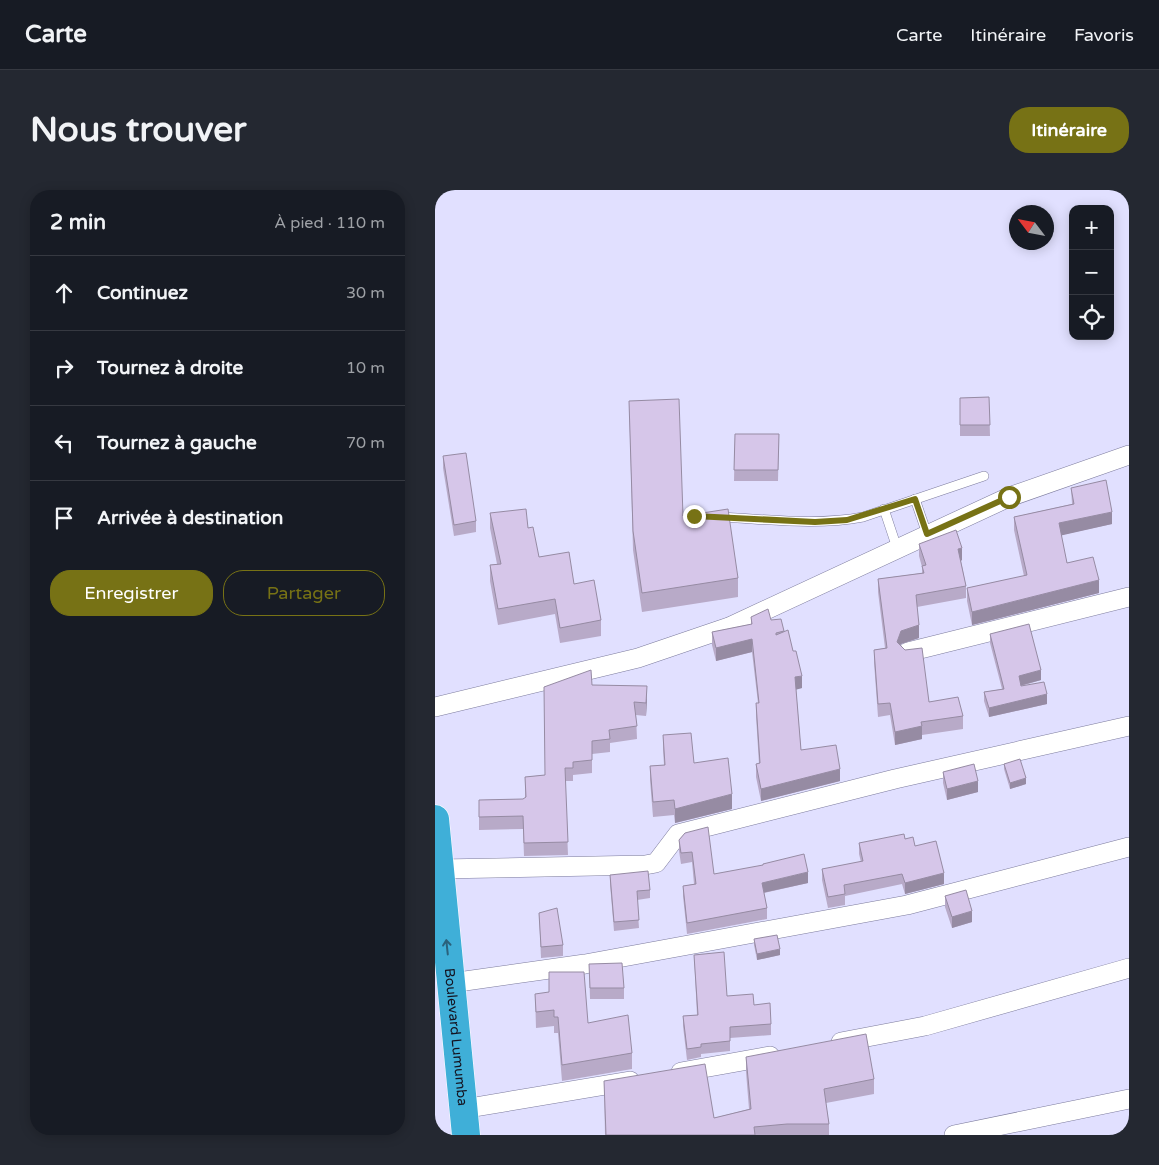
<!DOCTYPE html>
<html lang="fr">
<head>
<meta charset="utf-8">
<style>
  :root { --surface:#171b24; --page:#242831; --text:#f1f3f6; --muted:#9ea1a6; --line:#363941; --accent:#777215 }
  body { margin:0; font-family:"Varela Round",sans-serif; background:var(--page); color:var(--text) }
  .controls { position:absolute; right:15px; top:15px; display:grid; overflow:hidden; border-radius:10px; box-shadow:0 2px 12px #0003 }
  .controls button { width:45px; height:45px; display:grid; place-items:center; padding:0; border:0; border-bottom:1px solid var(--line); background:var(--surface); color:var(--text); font:25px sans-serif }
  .compass { position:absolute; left:574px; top:15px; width:45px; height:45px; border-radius:50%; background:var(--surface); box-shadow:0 2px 12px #0003; rotate:302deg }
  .stop { position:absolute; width:15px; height:15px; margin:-11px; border:4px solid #777215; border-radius:50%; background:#fff }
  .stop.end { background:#777215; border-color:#fff; box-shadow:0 1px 5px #0008 }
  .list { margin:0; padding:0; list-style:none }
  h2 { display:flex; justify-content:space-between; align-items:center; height:65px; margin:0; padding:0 20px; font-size:21px }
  h2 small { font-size:16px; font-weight:400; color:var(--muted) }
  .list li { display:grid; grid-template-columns:32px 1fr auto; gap:15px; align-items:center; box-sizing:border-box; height:75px; padding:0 20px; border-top:1px solid var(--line) }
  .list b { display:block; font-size:19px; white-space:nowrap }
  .list em { font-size:16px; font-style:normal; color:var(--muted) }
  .actions { display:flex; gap:10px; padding:15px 20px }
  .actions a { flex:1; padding:11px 0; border:1px solid var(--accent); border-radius:20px; text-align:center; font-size:18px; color:var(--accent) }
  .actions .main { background:var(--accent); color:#fff }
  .icon { flex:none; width:28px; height:28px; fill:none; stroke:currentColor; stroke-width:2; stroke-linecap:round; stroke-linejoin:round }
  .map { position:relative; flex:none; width:694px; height:945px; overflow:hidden; border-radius:20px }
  header { display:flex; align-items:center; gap:30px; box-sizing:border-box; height:70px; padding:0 25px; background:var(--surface); border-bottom:1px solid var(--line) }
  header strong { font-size:24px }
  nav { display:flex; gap:28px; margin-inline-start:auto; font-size:18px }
  .intro { display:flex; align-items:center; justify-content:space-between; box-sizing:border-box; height:120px; padding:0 30px }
  h1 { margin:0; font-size:35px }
  .button { padding:12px 22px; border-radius:20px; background:var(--accent); color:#fff; font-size:18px; font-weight:700 }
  main { display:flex; gap:30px; padding:0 30px }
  aside { flex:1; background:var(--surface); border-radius:20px; box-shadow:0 2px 12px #0003 }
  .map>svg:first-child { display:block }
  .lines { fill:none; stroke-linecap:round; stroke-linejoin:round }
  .lane-casing { stroke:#7c7b9d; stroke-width:10 }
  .street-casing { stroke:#7c7b9d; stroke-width:20 }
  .highway-casing { stroke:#fff; stroke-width:29 }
  .lane { stroke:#fff; stroke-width:9 }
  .street { stroke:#fff; stroke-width:19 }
  .highway { stroke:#3fafd8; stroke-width:28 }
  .wall { fill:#b8aac8 }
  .shaded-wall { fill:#968ba3 }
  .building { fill:#d6c6e9; stroke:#968ba3 }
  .oneway { stroke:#2a617c }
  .route { stroke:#777215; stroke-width:6 }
  .labels { text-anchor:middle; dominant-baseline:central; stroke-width:4.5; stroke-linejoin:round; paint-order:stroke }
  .street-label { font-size:14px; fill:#141320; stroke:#e1e0ff }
</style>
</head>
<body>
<header>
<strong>Carte</strong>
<nav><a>Carte</a><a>Itinéraire</a><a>Favoris</a></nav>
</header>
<div class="intro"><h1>Nous trouver</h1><a class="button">Itinéraire</a></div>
<main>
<aside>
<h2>2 min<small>À pied · 110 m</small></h2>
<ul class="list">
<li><svg class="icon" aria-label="ahead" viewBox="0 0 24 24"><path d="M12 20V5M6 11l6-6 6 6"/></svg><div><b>Continuez</b></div><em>30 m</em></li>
<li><svg class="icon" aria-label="right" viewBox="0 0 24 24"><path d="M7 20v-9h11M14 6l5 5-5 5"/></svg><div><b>Tournez à droite</b></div><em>10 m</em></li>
<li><svg class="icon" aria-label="left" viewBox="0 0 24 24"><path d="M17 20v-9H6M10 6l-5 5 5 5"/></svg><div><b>Tournez à gauche</b></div><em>70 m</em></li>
<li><svg class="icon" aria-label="arrive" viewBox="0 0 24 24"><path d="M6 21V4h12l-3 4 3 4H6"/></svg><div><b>Arrivée à destination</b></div></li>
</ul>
<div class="actions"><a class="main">Enregistrer</a><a>Partager</a></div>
</aside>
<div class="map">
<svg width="694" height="945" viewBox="0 0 694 945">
  <rect width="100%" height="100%" fill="#e1e0ff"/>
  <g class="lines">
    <g class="lane-casing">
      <g id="lane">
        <path d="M480,309L492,344"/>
        <path d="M449,319L462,358"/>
        <path d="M284,327C331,329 381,336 428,327L549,286"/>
      </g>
    </g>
    <g class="street-casing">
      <g id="street">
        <path d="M473,462L694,407"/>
        <path d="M0,517L203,468L294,437L574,307L694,265"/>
        <path d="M5,679L210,675L221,673L243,644L460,589L694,536"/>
        <path d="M16,793L150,774L472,715L694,657"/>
        <path d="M406,852L490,836L694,778"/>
        <path d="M246,882L335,866"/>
        <path d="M28,919L195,891"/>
        <path d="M519,945L694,909"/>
      </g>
    </g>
    <g class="highway-casing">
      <g id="highway">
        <path id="s1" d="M0,629L31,945"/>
      </g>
    </g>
    <use href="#lane" class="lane"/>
    <use href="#street" class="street"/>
    <use href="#highway" class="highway"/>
  </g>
  <g class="wall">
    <path d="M554,207L555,246H525V208Z"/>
    <path d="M194,211L248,326L303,388V407L207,422L198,360Z"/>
    <path d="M300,244H344L343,291H299Z"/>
    <path d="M8,266L41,331V342L19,346L8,278Z"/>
    <path d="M636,298L677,334L626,345L632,373L664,403L537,435L532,411V398L589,386L579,340V327L637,314Z"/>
    <path d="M55,323L93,338L104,367L139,394L166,430V446L125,453L120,424L63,435L55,391V375L62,374L55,338Z"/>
    <path d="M484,354L527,370L526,371L531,396V408L482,417L484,448L466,454L465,455L494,512L528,526V539L487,545V549L460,555L455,525L443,527L439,472V460L450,458L443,402V389L487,383V377L484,366Z"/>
    <path d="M316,427L336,430L349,442L367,498L361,499L366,560L405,591L326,611L321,587V574H324L321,526V513H323L317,462L281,471L277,455V442L316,434Z"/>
    <path d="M555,444L606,490L586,496L612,514L554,527L549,511V502L567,499L555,453Z"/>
    <path d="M157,495L212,509L211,526L201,525L202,549L175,553V562L157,564V583L138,585V591H130L133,665L89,666L88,639L44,640V610L88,609L90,608V587L110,585Z"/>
    <path d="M228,545L259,573L297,619L240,633L239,625L218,627L215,590V576L229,575L228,559Z"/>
    <path d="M569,574L591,594L575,599L569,579Z"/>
    <path d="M508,582L543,602L512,610L508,593Z"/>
    <path d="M250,643L279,684L373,693L329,703L332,718V729L252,744L248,706V696L259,694L257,672L246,674L244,661V650Z"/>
    <path d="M470,649L480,656L509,694L470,704L467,694L410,706V715L393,718L387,690V679L426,672L424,664V653Z"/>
    <path d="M175,685L215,700V708L202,710L204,738L179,741L175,694Z"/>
    <path d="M510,706L537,732L517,738L510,717Z"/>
    <path d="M104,723L128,755V766L106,768Z"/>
    <path d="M319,749L345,765L322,770L319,755Z"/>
    <path d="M259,765L292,806L319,815L336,834V845L295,848V861L266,864V867L252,870L248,836V826L262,825Z"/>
    <path d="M154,774L189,798V809H155Z"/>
    <path d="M100,804L153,833L197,863V879L127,891L123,843H119V836L101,838Z"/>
    <path d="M311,867L439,889V904L391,913L394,934V945H170L169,891L279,928L314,919L311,882Z"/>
  </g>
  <g class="shaded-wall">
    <path d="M677,322V334L624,346V333Z"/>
    <path d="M527,358V370L523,372V359Z"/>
    <path d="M664,390V403L537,435V422Z"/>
    <path d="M484,435V448L466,454L462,464V452L466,441Z"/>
    <path d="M317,449V462L281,471V458Z"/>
    <path d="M606,480V490L584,496V486Z"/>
    <path d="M367,486V498L360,500V487Z"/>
    <path d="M212,496V509L211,526V513Z"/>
    <path d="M612,504V514L554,527V518Z"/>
    <path d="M487,536V549L460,555V542Z"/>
    <path d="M405,579V591L326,611V599Z"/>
    <path d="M591,588V594L575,599V593Z"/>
    <path d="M543,591V602L512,610V599Z"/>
    <path d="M297,604V619L240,633V619Z"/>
    <path d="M373,682V693L327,703V693Z"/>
    <path d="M509,683V694L470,704V693Z"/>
    <path d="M537,721V732L517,738V727Z"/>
    <path d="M345,759V765L322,770V764Z"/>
  </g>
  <g class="building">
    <path d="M554,207L555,235H525V208Z"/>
    <path d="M244,209L248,326L293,319L303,388L207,403L198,341L194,211Z"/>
    <path d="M300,244H344L343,280H299Z"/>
    <path d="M31,263L41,331L19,335L8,266Z"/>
    <path d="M671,290L677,322L624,333L632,373L658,367L664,390L537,422L532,398L592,385L579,327L639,314L636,298Z"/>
    <path d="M91,319L93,338L98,337L104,367L134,362L139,394L159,390L166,430L125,438L120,409L63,419L55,375L66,374L55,323Z"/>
    <path d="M521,340L527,358L523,359L531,396L481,405L484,435L466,441L462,452L470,460L487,458L494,512L523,507L528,526L486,532L487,536L460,542L455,513L443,514L439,460L452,458L443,389L489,383L487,376L491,375L484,354Z"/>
    <path d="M333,419L336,430L346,429L349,441L341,443V445L353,440L358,461H361L367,486L360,487L366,560L401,555L405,579L326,599L321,574L325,573L321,513H324L317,449L281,458L277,442L317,434L316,427Z"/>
    <path d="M594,434L606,480L584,486L586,496L609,492L612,504L554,518L549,502L569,499L555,444Z"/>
    <path d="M156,480L157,495L212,496L211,513L199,512L202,536L174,540L175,549L157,551V570L138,572V578H130L133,652L89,653L88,626L44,627V610L88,609L91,607L90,587L110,585L109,497Z"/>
    <path d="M256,543L259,573L293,568L297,604L240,619L239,610L218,612L215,576L230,575L228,545Z"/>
    <path d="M585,569L591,588L575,593L569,574Z"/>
    <path d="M539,574L543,591L512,599L508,582Z"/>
    <path d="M273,637L279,684L328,675V674L369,664L373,682L327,693L332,718L252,733L248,696L261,694L257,662L246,663L244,650L250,643Z"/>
    <path d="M469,644L470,649L478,647L480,656L501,651L509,683L470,693L467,684L409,695L410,704L393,707L387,679L428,671L424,653Z"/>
    <path d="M213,681L215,700L202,701L204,730L179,732L175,685Z"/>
    <path d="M531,700L537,721L517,727L510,706Z"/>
    <path d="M122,718L128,755L106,757L104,723Z"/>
    <path d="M342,745L345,759L322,764L319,749Z"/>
    <path d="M289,762L292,806L318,804L319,815L335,813L336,834L295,837V851L266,854V857L252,859L248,826L263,825L259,765Z"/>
    <path d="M187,773L189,798H155L154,774Z"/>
    <path d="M114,782H149L153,833L193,825L197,863L127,875L123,827H119V820L101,822L100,804L114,802Z"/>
    <path d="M431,844L439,889L389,899L394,934H352L319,937L320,945H171L169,891L270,874L279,928L316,919L311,867Z"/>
  </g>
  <defs><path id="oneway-shaft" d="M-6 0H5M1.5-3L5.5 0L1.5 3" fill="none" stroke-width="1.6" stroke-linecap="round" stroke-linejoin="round" transform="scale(1.25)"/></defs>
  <use class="oneway" href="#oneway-shaft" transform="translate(12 757) rotate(-96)"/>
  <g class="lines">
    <path class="route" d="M259,326L380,332L412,330L480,309L492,344L574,307"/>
  </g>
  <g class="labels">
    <g class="street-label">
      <text stroke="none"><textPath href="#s1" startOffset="219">Boulevard Lumumba</textPath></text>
    </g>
  </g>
</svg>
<div class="controls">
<button>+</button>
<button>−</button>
<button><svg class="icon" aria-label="locate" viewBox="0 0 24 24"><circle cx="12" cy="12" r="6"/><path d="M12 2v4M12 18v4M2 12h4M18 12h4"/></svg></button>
</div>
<svg class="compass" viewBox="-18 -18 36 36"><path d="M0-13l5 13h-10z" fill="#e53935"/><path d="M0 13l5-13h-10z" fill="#9ea1a6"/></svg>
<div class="stop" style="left:574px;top:307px"></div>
<div class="stop end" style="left:259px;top:326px"></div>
</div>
</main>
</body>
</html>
